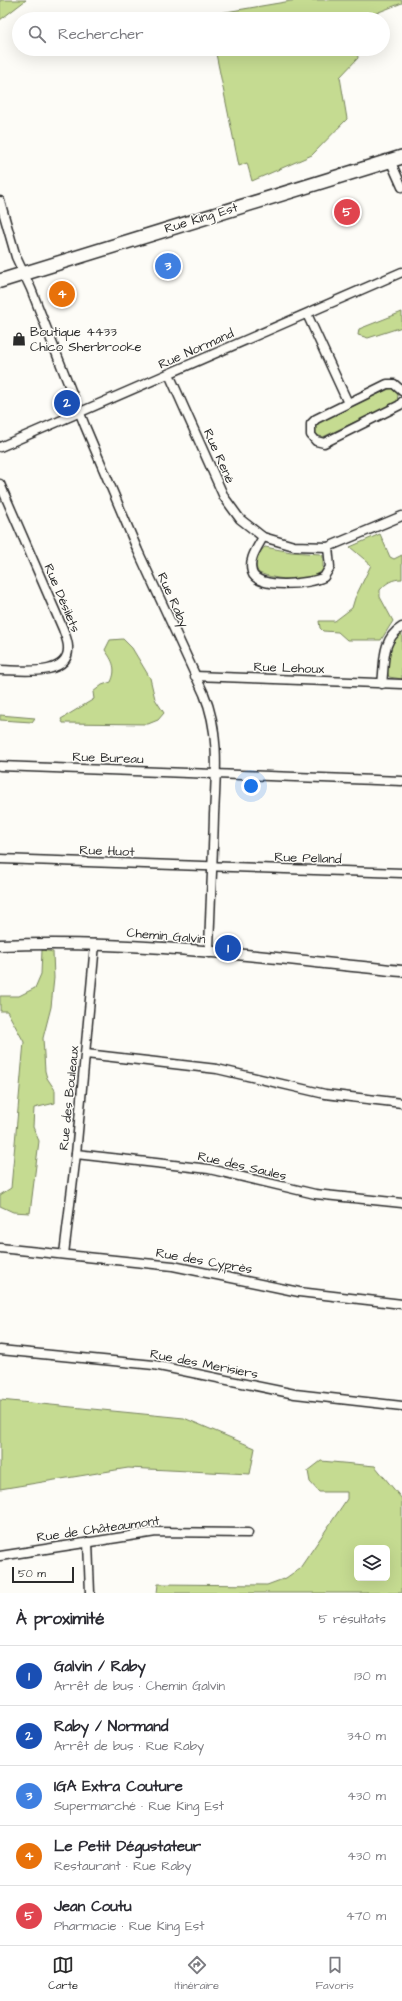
<!DOCTYPE html>
<html lang="fr">
<head>
<meta charset="utf-8">
<style>
  :root { --surface:#fff; --page:#f2f2f3; --text:#2b2b33; --muted:#7c7c81; --line:#e1e1e2; --accent:#2b2b2b }
  body { margin:0; font-family:"Architects Daughter",sans-serif; background:var(--page); color:var(--text) }
  .controls { position:absolute; right:12px; bottom:12px; display:grid; overflow:hidden; border-radius:6px; box-shadow:0 4px 16px #0002 }
  .controls button { width:36px; height:36px; display:grid; place-items:center; padding:0; border:0; border-bottom:1px solid var(--line); background:var(--surface); color:var(--text); font:20px sans-serif }
  .scale { position:absolute; left:12px; bottom:10px; width:62px; box-sizing:border-box; padding-left:4px; border:2px solid #2b2b2b; border-top:0; font-size:11px; line-height:14px; white-space:nowrap; color:#2b2b2b; -webkit-text-stroke:3px #fdfcf7; paint-order:stroke }
  .you { position:absolute; left:251px; top:786px; width:14px; height:14px; margin:-10px; border:3px solid #fff; border-radius:50%; background:#1a73e8; box-shadow:0 0 0 6px #1a73e833 }
  .badge { display:grid; place-items:center; width:26px; height:26px; border-radius:50%; background:var(--accent); color:#fff; font-size:13px; font-weight:700 }
  .pin { position:absolute; translate:-50% -50%; border:2px solid #fff; box-shadow:0 1px 4px #0006 }
  .list { margin:0; padding:0; list-style:none }
  h2 { display:flex; justify-content:space-between; align-items:center; height:52px; margin:0; padding:0 16px; font-size:17px }
  h2 small { font-size:13px; font-weight:400; color:var(--muted) }
  .list li { display:grid; grid-template-columns:26px 1fr auto; gap:12px; align-items:center; box-sizing:border-box; height:60px; padding:0 16px; border-top:1px solid var(--line) }
  .list b { display:block; font-size:15px; white-space:nowrap }
  .list p { margin:0; font-size:13px; white-space:nowrap; color:var(--muted) }
  .list em { font-size:13px; font-style:normal; color:var(--muted) }
  .icon { flex:none; width:22px; height:22px; fill:none; stroke:currentColor; stroke-width:2; stroke-linecap:round; stroke-linejoin:round }
  .map { position:relative; flex:none; width:402px; height:1593px; overflow:hidden }
  .search { position:absolute; background:var(--surface); box-shadow:0 4px 16px #0002; left:12px; right:12px; top:12px; height:44px; display:flex; align-items:center; gap:10px; box-sizing:border-box; padding:0 14px; border-radius:22px; color:var(--muted); font-size:15px }
  .sheet { height:352px; background:var(--surface) }
  nav { display:flex; justify-content:space-around; align-items:center; box-sizing:border-box; height:56px; border-top:1px solid var(--line); background:var(--surface); font-size:11px; color:var(--muted) }
  nav a { display:grid; justify-items:center; gap:2px }
  nav .on { color:var(--accent) }
  .map>svg:first-child { display:block }
  .green { fill:#c5db91; stroke:#78835e; fill-rule:evenodd }
  .lines { fill:none; stroke-linecap:round; stroke-linejoin:round }
  .minor-casing { stroke:#2b2b2b; stroke-width:11 }
  .tertiary-casing { stroke:#2b2b2b; stroke-width:13 }
  .primary-casing { stroke:#2b2b2b; stroke-width:16 }
  .minor { stroke:#fdfcf7; stroke-width:8 }
  .tertiary { stroke:#fdfcf7; stroke-width:10 }
  .primary { stroke:#fdfcf7; stroke-width:13 }
  .labels { text-anchor:middle; dominant-baseline:central; stroke-width:3; stroke-linejoin:round; paint-order:stroke }
  .street-label { font-size:13px; fill:#2b2b2b; stroke:#fdfcf7 }
  .poi-label { font-size:13px; fill:#2b2b2b; stroke:#fdfcf7; text-anchor:start }
</style>
</head>
<body>
<div class="map">
<svg width="402" height="1593" viewBox="0 0 402 1593">
  <rect width="100%" height="100%" fill="#fdfcf7"/>
  <filter id="ink" filterUnits="userSpaceOnUse"><feTurbulence type="fractalNoise" baseFrequency=".025" numOctaves="2"/><feDisplacementMap in="SourceGraphic" scale="8" xChannelSelector="R" yChannelSelector="G"/><feConvolveMatrix kernelMatrix="1 2 1 2 8 2 1 2 1" color-interpolation-filters="sRGB"/></filter>
  <g filter="url(#ink)">
    <g class="green">
      <path d="M0,0H26L0,20Z"/>
      <path d="M297,0H402V3L361,19H208V15Z"/>
      <path d="M215,49H357L358,58L340,77L347,119L312,155L252,181L247,163L239,166Z"/>
      <path d="M402,312V327L368,338L358,335L359,329Z"/>
      <path d="M393,388L398,394L397,402L323,437L315,435L314,425L319,422L389,389Z"/>
      <path d="M380,534L390,557L394,559L402,555V579C392,579 386,583 380,590V597L393,621L381,640H347L338,632L323,631L320,628L319,621H335L352,608L355,598L371,565L350,547Z"/>
      <path d="M265,547L291,552L320,554L323,555V570C309,584 277,580 259,573C253,565 257,553 265,547Z"/>
      <path d="M402,632V679L389,677C383,663 389,640 402,632Z"/>
      <path d="M123,639L132,648L150,678L155,699L164,713L158,720L148,724L63,723L61,719L94,699L93,692L102,685L111,682C117,669 113,661 105,650L110,640Z"/>
      <path d="M0,715L35,718L32,722L0,720Z"/>
      <path d="M42,950L53,952L54,978L51,1007L43,1038L45,1071L47,1078L55,1090V1103L34,1108L33,1127L39,1141L30,1213L13,1212L0,1206V1195L11,1188L24,1042L7,1011H0V996H19L35,988L41,974Z"/>
      <path d="M0,1400L184,1418L255,1448L250,1474L128,1468L0,1489Z"/>
      <path d="M321,1461L375,1466L402,1499V1593H157L158,1584L267,1585L286,1578L300,1568L347,1499V1492H319L310,1482L308,1471ZM357,1548H387V1578H357Z"/>
    </g>
    <g class="lines">
      <g class="minor-casing">
        <g id="minor">
          <path d="M390,160L402,187"/>
          <path d="M0,201L16,257L31,289L85,426L138,551L204,694C220,732 216,774 214,815C213,861 210,907 209,953"/>
          <path d="M307,314L348,403"/>
          <path d="M169,374L224,497L240,519L263,537L294,546L328,547L402,516"/>
          <path d="M402,391L394,384H387L316,419L311,424V435L316,441L324,443L400,405L402,402"/>
          <path d="M0,447L402,272"/>
          <path d="M0,484L63,629C65,635 68,641 68,647C70,678 19,670 0,670"/>
          <path d="M263,537C258,547 248,559 252,572C257,590 311,584 324,577L330,567L328,547"/>
          <path d="M195,676L402,684"/>
          <path d="M382,684C385,661 381,640 402,627"/>
          <path d="M0,766L402,781"/>
          <path d="M0,859L402,873"/>
          <path d="M86,1054L217,1069L325,1094L402,1103"/>
          <path d="M76,1154L209,1169L315,1194L402,1203"/>
          <path d="M0,1248L173,1266L299,1292L402,1304"/>
          <path d="M64,1254L76,1154L95,944"/>
          <path d="M0,1350L154,1365L295,1394L402,1406"/>
          <path d="M88,1542L90,1593"/>
          <path d="M0,1556L156,1532L248,1533"/>
        </g>
      </g>
      <g class="tertiary-casing">
        <path id="tertiary" d="M0,945C134,939 269,958 402,971"/>
      </g>
      <g class="primary-casing">
        <path id="primary" d="M0,281L402,157"/>
      </g>
      <use href="#minor" class="minor"/>
      <use href="#tertiary" class="tertiary"/>
      <use href="#primary" class="primary"/>
    </g>
  </g>
  <defs>
    <g id="shop-bare" transform="scale(1.08)"><path d="M-5-2.5h2.3a2.7 3.5 0 0 1 5.4 0H5L5.5 6h-11ZM-1.5-2.5h3a1.5 2.3 0 0 0-3 0Z" fill="#2b2b2b" stroke="#fdfcf7" stroke-width="2.5" paint-order="stroke"/></g>
  </defs>
  <g fill-rule="evenodd">
    <use href="#shop-bare" x="19" y="339"/>
  </g>
  <g class="labels">
    <g class="street-label">
      <text transform="translate(201 218) rotate(-17)">Rue King Est</text>
      <text transform="translate(196 349) rotate(-24)">Rue Normand</text>
      <text transform="translate(219 456) rotate(66)">Rue René</text>
      <text transform="translate(62 598) rotate(67)">Rue Désilets</text>
      <text transform="translate(173 600) rotate(66)">Rue Raby</text>
      <text transform="translate(289 668) rotate(2)">Rue Lehoux</text>
      <text transform="translate(108 758) rotate(2)">Rue Bureau</text>
      <text transform="translate(107 851) rotate(2)">Rue Huot</text>
      <text transform="translate(308 858) rotate(2)">Rue Pelland</text>
      <text transform="translate(166 936) rotate(5)">Chemin Galvin</text>
      <text transform="translate(69 1098) rotate(-84)">Rue des Bouleaux</text>
      <text transform="translate(242 1166) rotate(13)">Rue des Saules</text>
      <text transform="translate(204 1261) rotate(10)">Rue des Cyprès</text>
      <text transform="translate(204 1364) rotate(11)">Rue des Merisiers</text>
      <text transform="translate(98 1529) rotate(-8)">Rue de Châteaumont</text>
    </g>
    <g class="poi-label">
      <text x="30" y="332">Boutique 4433<tspan x="30" dy="15">Chico Sherbrooke</tspan></text>
    </g>
  </g>
</svg>
<div class="controls">
<button><svg class="icon" aria-label="layers" viewBox="0 0 24 24"><path d="M12 4l9 5-9 5-9-5zM3 14l9 5 9-5"/></svg></button>
</div>
<div class="scale">50 m</div>
<div class="you"></div>
<div class="pin badge" style="left:228px;top:948px;background:#1a4fb4">1</div>
<div class="pin badge" style="left:67px;top:403px;background:#1a4fb4">2</div>
<div class="pin badge" style="left:168px;top:266px;background:#3f7fe0">3</div>
<div class="pin badge" style="left:62px;top:294px;background:#e8710a">4</div>
<div class="pin badge" style="left:347px;top:212px;background:#e0444e">5</div>
<div class="search"><svg class="icon" aria-label="search" viewBox="0 0 24 24"><circle cx="10" cy="10" r="6"/><path d="M15 15l6 6"/></svg>Rechercher</div>
</div>
<section class="sheet">
<h2>À proximité<small>5 résultats</small></h2>
<ul class="list">
<li><span class="badge" style="background:#1a4fb4">1</span><div><b>Galvin / Raby</b><p>Arrêt de bus · Chemin Galvin</p></div><em>130 m</em></li>
<li><span class="badge" style="background:#1a4fb4">2</span><div><b>Raby / Normand</b><p>Arrêt de bus · Rue Raby</p></div><em>340 m</em></li>
<li><span class="badge" style="background:#3f7fe0">3</span><div><b>IGA Extra Couture</b><p>Supermarché · Rue King Est</p></div><em>430 m</em></li>
<li><span class="badge" style="background:#e8710a">4</span><div><b>Le Petit Dégustateur</b><p>Restaurant · Rue Raby</p></div><em>430 m</em></li>
<li><span class="badge" style="background:#e0444e">5</span><div><b>Jean Coutu</b><p>Pharmacie · Rue King Est</p></div><em>470 m</em></li>
</ul>
</section>
<nav>
<a class="on"><svg class="icon" aria-label="map" viewBox="0 0 24 24"><path d="M3 6l6-2 6 2 6-2v14l-6 2-6-2-6 2zM9 4v14M15 6v14"/></svg>Carte</a>
<a><svg class="icon" aria-label="directions" viewBox="0 0 24 24"><path d="M12 3l9 9-9 9-9-9zM9 14v-3h6M13 9l2 2-2 2"/></svg>Itinéraire</a>
<a><svg class="icon" aria-label="saved" viewBox="0 0 24 24"><path d="M7 4h10v16l-5-4-5 4z"/></svg>Favoris</a>
</nav>
</body>
</html>
